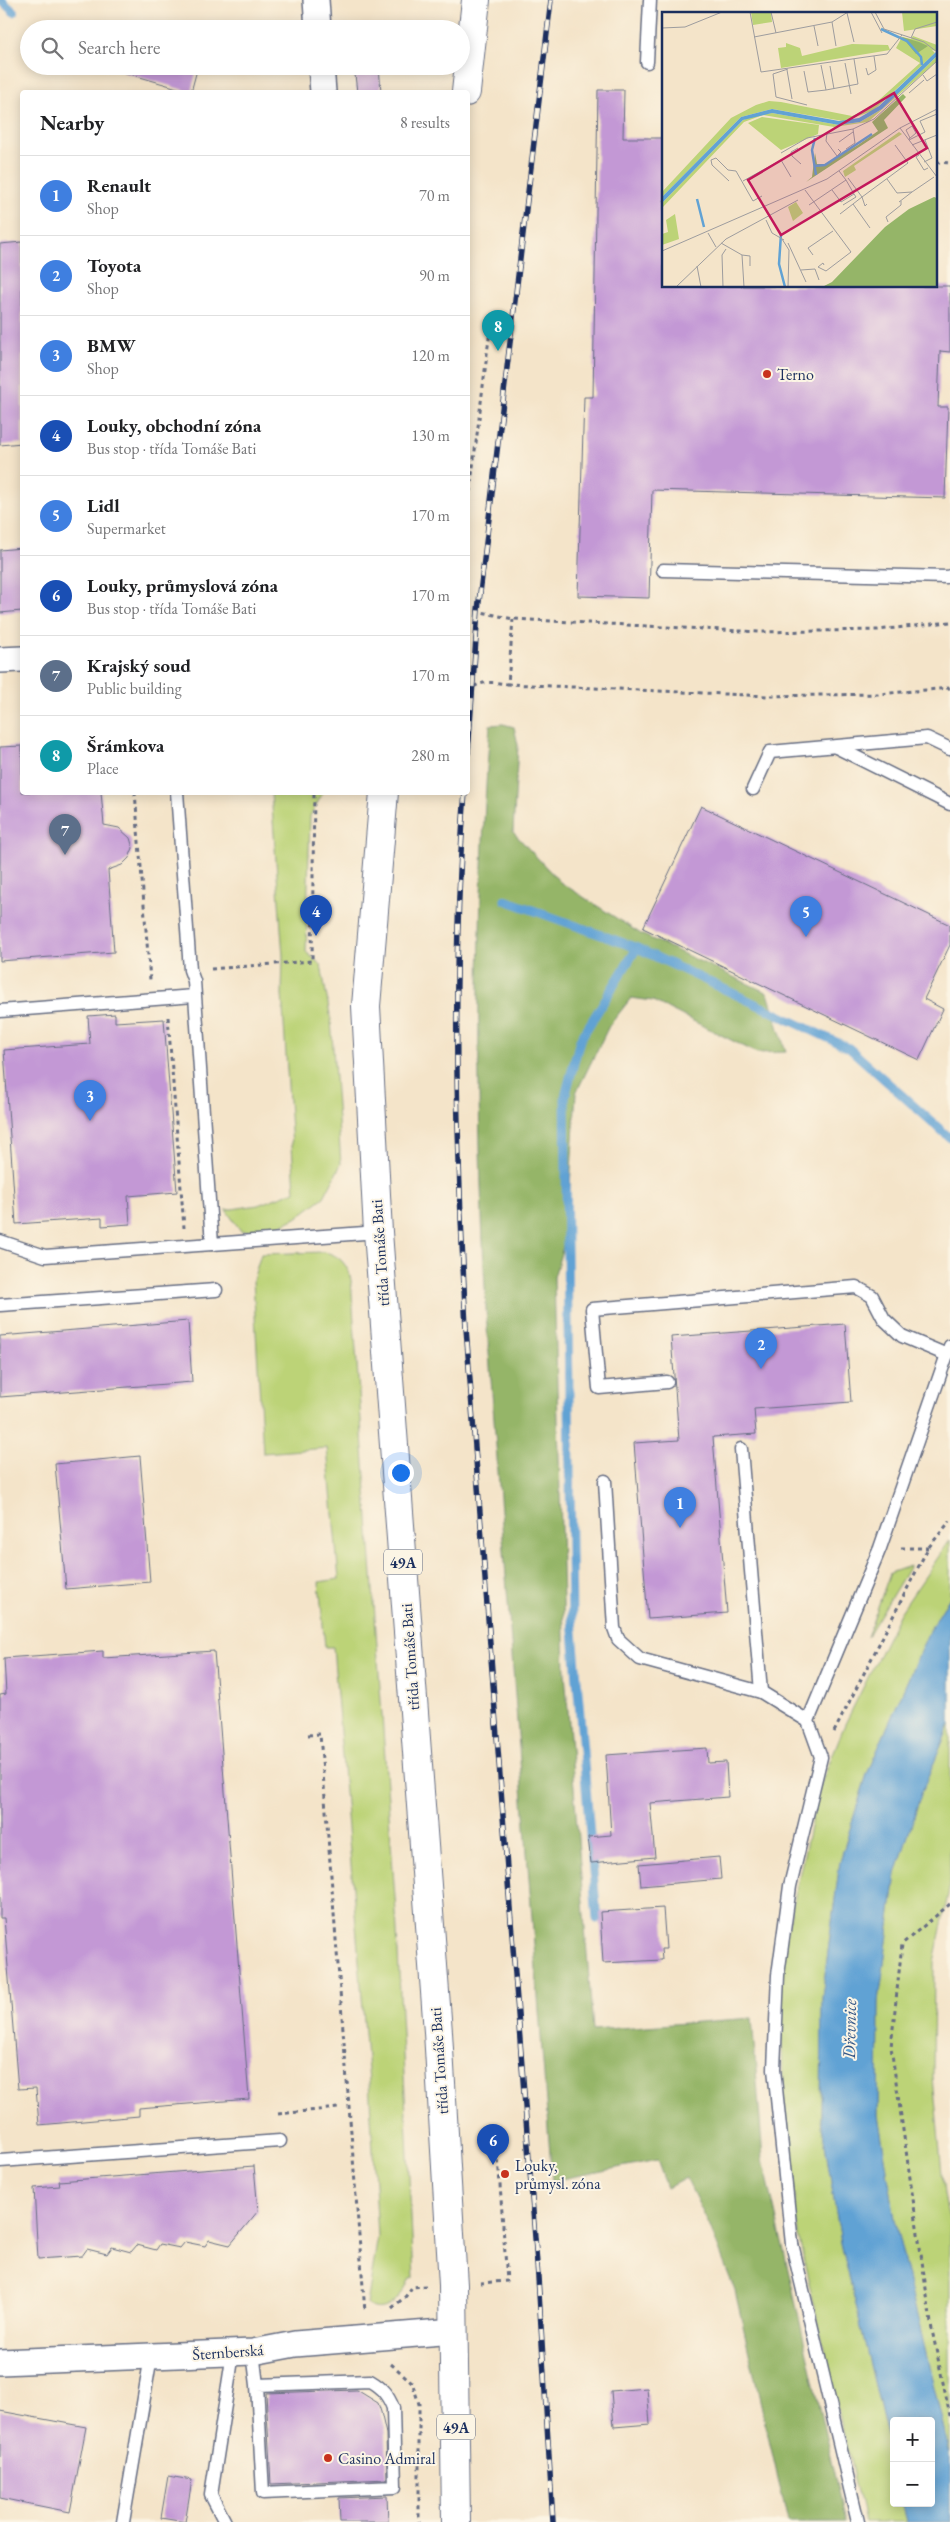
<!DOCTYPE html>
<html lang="en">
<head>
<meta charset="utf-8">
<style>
  :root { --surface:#fff; --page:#f6f6f6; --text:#202124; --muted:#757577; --line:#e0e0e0; --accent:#7c3aed }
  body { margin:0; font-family:"EB Garamond",serif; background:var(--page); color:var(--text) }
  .controls { position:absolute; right:15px; bottom:15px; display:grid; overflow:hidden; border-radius:5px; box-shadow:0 2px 12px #0003 }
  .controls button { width:45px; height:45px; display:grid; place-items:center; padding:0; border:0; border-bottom:1px solid var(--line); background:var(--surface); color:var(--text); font:25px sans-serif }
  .you { position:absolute; left:400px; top:1472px; width:18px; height:18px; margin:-12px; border:4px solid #fff; border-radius:50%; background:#1a73e8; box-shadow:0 0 0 8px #1a73e833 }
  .badge { display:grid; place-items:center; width:32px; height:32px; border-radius:50%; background:var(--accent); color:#fff; font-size:16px; font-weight:700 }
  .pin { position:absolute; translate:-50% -41px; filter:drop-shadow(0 1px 2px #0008) }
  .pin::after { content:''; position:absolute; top:26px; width:18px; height:15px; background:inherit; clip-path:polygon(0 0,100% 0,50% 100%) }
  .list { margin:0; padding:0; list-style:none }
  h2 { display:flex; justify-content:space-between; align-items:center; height:65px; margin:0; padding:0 20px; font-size:21px }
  h2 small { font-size:16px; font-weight:400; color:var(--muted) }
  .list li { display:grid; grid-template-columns:32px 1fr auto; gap:15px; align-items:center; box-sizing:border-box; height:80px; padding:0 20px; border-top:1px solid var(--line) }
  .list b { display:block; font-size:19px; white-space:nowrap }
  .list p { margin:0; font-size:16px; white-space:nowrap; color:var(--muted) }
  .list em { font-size:16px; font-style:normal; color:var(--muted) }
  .icon { flex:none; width:28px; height:28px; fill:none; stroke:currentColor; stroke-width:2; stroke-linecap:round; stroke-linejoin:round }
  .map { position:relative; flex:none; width:950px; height:2522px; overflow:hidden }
  .search { position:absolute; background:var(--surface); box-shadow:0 2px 12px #0003; left:20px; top:20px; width:450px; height:55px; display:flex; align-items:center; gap:12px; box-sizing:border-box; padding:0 18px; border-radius:28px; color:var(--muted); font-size:19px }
  .panel { position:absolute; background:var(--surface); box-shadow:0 2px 12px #0003; left:20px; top:90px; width:450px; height:705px; border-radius:5px }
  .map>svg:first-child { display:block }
  .green { fill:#bcd377; stroke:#6c816a }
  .forest { fill:#95b568; stroke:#587263 }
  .water { fill:#61a2d4; stroke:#3e6899 }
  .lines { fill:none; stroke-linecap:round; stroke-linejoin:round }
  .stream { stroke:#61a2d4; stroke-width:9 }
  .building { fill:#c398d5 }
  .lane-casing { stroke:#676e83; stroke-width:15 }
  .street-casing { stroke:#676e83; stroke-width:28 }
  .primary-casing { stroke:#676e83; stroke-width:30 }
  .path { stroke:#676e83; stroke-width:3; stroke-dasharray:4 4; stroke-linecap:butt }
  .lane { stroke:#fff; stroke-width:12 }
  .street { stroke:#fff; stroke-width:25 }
  .primary { stroke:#fff; stroke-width:28 }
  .rail-casing { stroke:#1b2f5e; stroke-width:5.5 }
  .rail { stroke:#fcf5e5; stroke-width:4; stroke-dasharray:11; stroke-linecap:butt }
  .poi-dot { fill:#c8321e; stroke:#fcf5e5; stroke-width:2 }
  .labels { text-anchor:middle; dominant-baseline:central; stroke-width:4; stroke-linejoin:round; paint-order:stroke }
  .shield { fill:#fcf5e5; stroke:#5e6a86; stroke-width:1 }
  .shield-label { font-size:15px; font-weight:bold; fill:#1b2f5e }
  .poi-label { font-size:16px; fill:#1b2f5e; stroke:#fcf5e5; text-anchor:start }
  .street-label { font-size:16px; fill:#1b2f5e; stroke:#fcf5e5 }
  .water-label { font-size:18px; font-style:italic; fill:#345787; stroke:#fcf5e5 }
  .inset-river { fill:none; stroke:#61a2d4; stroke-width:2.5 }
  .inset-road { fill:none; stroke:#9d9c9e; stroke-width:1 }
  .view { fill:#c2185b; fill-opacity:0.15; stroke:#c2185b; stroke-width:2.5 }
  .inset-edge { fill:none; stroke:#1b2f5e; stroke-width:2.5 }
</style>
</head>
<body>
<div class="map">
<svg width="950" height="2522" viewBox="0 0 950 2522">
  <rect width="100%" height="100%" fill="#fcf5e5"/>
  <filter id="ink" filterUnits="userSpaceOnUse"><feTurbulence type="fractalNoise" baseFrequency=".02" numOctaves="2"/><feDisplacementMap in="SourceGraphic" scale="10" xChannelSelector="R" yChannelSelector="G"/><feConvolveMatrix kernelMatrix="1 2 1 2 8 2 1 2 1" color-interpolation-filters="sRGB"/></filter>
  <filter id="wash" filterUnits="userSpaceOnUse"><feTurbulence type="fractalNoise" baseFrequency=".0096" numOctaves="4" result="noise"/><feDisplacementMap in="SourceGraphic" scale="20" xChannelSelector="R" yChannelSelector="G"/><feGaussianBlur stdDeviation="1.12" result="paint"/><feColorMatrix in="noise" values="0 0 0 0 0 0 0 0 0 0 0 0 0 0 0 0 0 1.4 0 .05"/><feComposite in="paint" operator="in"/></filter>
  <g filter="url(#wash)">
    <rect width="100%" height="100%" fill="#f4e4c9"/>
    <g class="green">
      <path d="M271,793H323L310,816L306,952L321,965L331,1020L341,1164L324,1197L296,1218L269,1231H241L226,1210L258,1205L295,1191L282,994L283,956Z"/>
      <path d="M324,1252C340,1255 347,1264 351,1280L396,1912L414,2278L409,2280C402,2296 387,2317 367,2305L378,2236L369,2082L333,1647H325L319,1582L339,1579L327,1448L263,1453L253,1280L261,1254Z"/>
      <path d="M950,1540V1597L929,1631L867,1774L840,1861L822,1997L821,2119L841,2243L894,2465V2503H903L907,2522H864L798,2235L783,2089L780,1963L818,1791L845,1724L900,1613Z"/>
      <path d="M910,1566L867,1637L890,1573Z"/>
      <path d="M950,1724V1885L934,1962L933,2077L944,2195L950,2224V2455L897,2231L878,2115L879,2001L896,1874L921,1794Z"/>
    </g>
    <path class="forest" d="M503,724L514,727L518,745L513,832L560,882L641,934L768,993L786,1052L757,1053L653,1001L631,998L609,1026L576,1093L567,1233L554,1277L565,1673L593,2030L752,2018L763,2159L845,2522H788L735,2291L710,2227L686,2178L667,2188L657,2160L552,2181L487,1327C476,1126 475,926 490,725Z"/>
    <path class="water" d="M950,1597V1724L921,1794L896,1874L879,2001L878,2115L897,2231L950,2455V2522H907L903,2503H931V2421H894V2465L841,2243L821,2119L822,1997L840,1861L867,1774L929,1631Z"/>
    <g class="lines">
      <g class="stream">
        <path d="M1,0L14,12"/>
        <path d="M505,900L637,948L849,1048L950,1138"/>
        <path d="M597,1919L572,1619L565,1097L580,1040L637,948"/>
      </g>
    </g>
    <g id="blocks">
      <g class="building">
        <path d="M271,21L272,29H235V24Z"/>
        <path d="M124,66H198L191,92L123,72Z"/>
        <path d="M354,66H379L381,92H357Z"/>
        <path d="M598,90H624L623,138H664V286H950V352L940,351L938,407H948L945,498L652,490L649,598L578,596L584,397H593Z"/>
        <path d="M22,242V443L0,445V244Z"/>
        <path d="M22,548V611L0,613V550Z"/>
        <path d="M22,746V792H101L104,825L119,828L130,838L133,848L129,858L122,865L108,870L114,952L0,961V747Z"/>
        <path d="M701,806L950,925V945L924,999L943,1009L919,1060L643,928Z"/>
        <path d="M115,1014V1022L164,1019L177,1192L128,1196L130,1224L102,1226V1218L16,1224L4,1050L90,1044L88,1016Z"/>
        <path d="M188,1321L192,1382L0,1397V1336Z"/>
        <path d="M845,1324L851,1402L754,1409L756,1434L713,1437L727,1613L648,1619L634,1443L679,1440L671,1337Z"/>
        <path d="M140,1456L150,1582L66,1589L55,1464Z"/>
        <path d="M103,1651V1658L214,1651L249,2099L139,2108V2116L39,2125L36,2088L18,2089L4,1918H0V1695L6,1694L4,1658Z"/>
        <path d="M707,1748L708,1763L726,1762L728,1797L650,1803L655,1857L591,1863L588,1837L611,1835L606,1755Z"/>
        <path d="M719,1857L721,1879L641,1886L639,1864Z"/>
        <path d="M663,1908L666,1949H661L662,1960L603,1963L600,1912Z"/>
        <path d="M254,2166L258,2211L230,2245L209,2240L205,2246L185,2242L180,2248L160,2244L156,2250L137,2245L131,2252L112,2247L107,2254L87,2249L82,2256L38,2259L34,2188L60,2186L59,2181Z"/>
        <path d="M647,2388L650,2424L614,2427L611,2391Z"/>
        <path d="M357,2390L378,2403L381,2412L386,2434L387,2479L271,2484L266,2393Z"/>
        <path d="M0,2411L86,2427L70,2512L0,2498Z"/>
        <path d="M168,2476L192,2480L185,2522L161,2518Z"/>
        <path d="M387,2496L388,2522H340L339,2498Z"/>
      </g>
    </g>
  </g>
  <g filter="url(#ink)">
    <use href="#blocks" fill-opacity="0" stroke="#676e83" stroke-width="1"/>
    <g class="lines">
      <g class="lane-casing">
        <g id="lane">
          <path d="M647,62L650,0"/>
          <path d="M663,570L947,577L950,576"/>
          <path d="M836,747L950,804"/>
          <path d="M753,789L770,752L927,738L950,749"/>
          <path d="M177,792L190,970L194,981L212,1244L378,1232"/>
          <path d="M0,1011L194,996"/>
          <path d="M0,1241L45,1256L212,1244"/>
          <path d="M0,1305L216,1290"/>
          <path d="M667,1382L599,1388L592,1309L856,1287L872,1296L884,1319L902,1336L947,1355"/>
          <path d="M741,1449L761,1692"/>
          <path d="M605,1481L614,1628L618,1639L640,1659L761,1692L808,1721"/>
          <path d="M0,2161L280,2141"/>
          <path d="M253,2352L257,2385L263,2493L395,2487L393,2408C388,2395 382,2388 370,2381L257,2385"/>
          <path d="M123,2522L151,2356"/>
          <path d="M225,2522L211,2495L233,2353"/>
          <path d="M858,2522L792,2244L774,2069L778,1975L790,1886L821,1757L808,1721L880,1548L950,1346"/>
        </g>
      </g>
      <g class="street-casing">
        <g id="street">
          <path d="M316,0L318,29"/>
          <path d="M321,66L323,92"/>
          <path d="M0,660L22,659"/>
          <path d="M0,2362L253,2352L295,2344L454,2331"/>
        </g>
      </g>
      <g class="primary-casing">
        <g id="primary">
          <path d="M466,92L476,0"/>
          <path d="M384,792L366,1006L378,1232L438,2032L453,2285L456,2522"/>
        </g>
      </g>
      <g class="path">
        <path d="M936,162L950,163"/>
        <path d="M468,507L490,330"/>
        <path d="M468,609L513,619L760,632L878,630L950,622"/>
        <path d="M513,619L508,684L768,696L878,694L950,688"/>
        <path d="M468,692C478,680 493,682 508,684"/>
        <path d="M135,792L150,980"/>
        <path d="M211,969L312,961L314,792"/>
        <path d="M168,1017L184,1228"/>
        <path d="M901,1548H928"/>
        <path d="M834,1732L928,1548L950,1521"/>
        <path d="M308,1735L320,1734L365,2312"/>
        <path d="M950,1904L902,1944L891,2047L932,2330L950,2416"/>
        <path d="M278,2114L338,2108"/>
        <path d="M480,2283L507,2281L496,2130"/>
        <path d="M392,2308L406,2296L412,2287L426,2286"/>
        <path d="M391,2364L412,2382L419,2404V2522"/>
      </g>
      <use href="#lane" class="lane"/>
      <use href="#street" class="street"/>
      <use href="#primary" class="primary"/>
      <g class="rail-casing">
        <g id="rail">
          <path d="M468,753L478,610L551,0"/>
          <path d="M465,792C451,970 457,1150 466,1328L538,2277L553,2522"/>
        </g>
      </g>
      <use href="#rail" class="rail"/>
    </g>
  </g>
  <g class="poi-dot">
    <circle cx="767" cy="374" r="5"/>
    <circle cx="505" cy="2174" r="5"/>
    <circle cx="328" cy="2458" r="5"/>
  </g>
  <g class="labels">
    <g class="shield">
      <rect x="384" y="1549.5" width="38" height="25" rx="4"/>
      <rect x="437" y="2414.5" width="38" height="25" rx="4"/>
    </g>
    <g class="shield-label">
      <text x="403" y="1562">49A</text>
      <text x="456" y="2427">49A</text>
    </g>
    <g class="poi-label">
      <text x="777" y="374">Terno</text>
      <text x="515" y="2165">Louky,<tspan x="515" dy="18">průmysl. zóna</tspan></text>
      <text x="338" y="2458">Casino Admiral</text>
    </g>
    <g class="street-label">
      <text transform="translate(380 1253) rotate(-94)">třída Tomáše Bati</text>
      <text transform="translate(410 1657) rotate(-94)">třída Tomáše Bati</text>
      <text transform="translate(439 2061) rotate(-94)">třída Tomáše Bati</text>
      <text transform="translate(228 2352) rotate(-4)">Šternberská</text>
    </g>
    <g class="water-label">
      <text transform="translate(849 2029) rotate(-89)">Dřevnice</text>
    </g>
  </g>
  <g transform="translate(662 12)">
    <rect width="275" height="275" fill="#f4e4c9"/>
    <path d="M89,0H109L110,10L91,13ZM240,0H275V14L242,19ZM251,24L275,33V39L270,38L273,41L211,99L181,109L110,97L79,105L0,185V180L69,106L94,93L107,89L119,90L190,104L207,97L258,51L234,36L240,25L249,27ZM124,31L138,36L140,44L190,32L226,33L228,38L119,56L116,36L124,35ZM275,44V49L206,110L172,115L101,103L82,110L0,196V191L81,108L94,103L110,101L177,113L198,110L220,97ZM100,105L157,113L156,122L119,138L86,111ZM237,120L240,122L192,154L194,158L183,165L181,159ZM134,190L141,201L131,209L126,195ZM13,202L17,227L0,233V222L6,220L4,208Z" fill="#bcd377"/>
    <path d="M240,25L257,30L266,34L254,42ZM241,82L244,85L222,108L226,116L144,170L150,165L153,141L155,152H163L196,133L216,119L210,110ZM272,185L275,186V275H160L170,270L223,215L247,197Z" fill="#95b568"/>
    <path d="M275,39V44L220,97L198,110L177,113L110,101L81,108L0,191V185L79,105L110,97L177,109L197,106L217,94Z" fill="#61a2d4"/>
    <path class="inset-river" d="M219,17L245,29L259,45L260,53M153,126L150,138L154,163M152,154L163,153L210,122M35,187L42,215M119,222L117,252L123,275"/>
    <path class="inset-road" d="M88,0L99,60L225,42L240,23M109,0L114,21M209,0L220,21M213,0L222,17L262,30L275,40M185,1L192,30M170,10L174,34M152,14L156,34M0,16L23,15L60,0M92,25L170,10L186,0M249,26L253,17L275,10M183,51L189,82M168,54L172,77M204,56L206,63L214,58L212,44M126,57L111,62L114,85L145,93M125,58L130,87M142,59L146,80L164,78L159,53M261,63L265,69L275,62M164,78L196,72L192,47M247,81L262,68M238,116L275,165M165,121L164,129L175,144L179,140L176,137M247,127L254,121L250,114L244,118L248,126M247,128L263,120L258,109L275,102M177,130L191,120M250,133L275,123M136,136L129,140L130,144L139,152M184,137L193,131L191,117M119,141L145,126L191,117L212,107L275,49M257,143L254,145L262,158L266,156M262,150L270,146L263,128M186,166L200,185L191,192L208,216M225,167L235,181L250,180L237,190M67,169L50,153L49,148L54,146L66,158L74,159L91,189L100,184M81,169L119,148L129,165M143,178L189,240L164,259L156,255L161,251L162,253M170,178L179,190L192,182L184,168M250,180L272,165M205,192L203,194L200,185L246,151L233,133M147,193L184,168L177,159M181,193L194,185L192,182M178,202L191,192M104,208L110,221L122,228M226,210L224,205L239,193V189M46,221L54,235M120,227L127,238L126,275M59,231L80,243L82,275M126,231L144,270M0,239L165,167L238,116L275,97M80,243L88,244V254M151,243L146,236L171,219M35,254L39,275M139,258L153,257L157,268M14,275L64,227L136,188M61,275L60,243L64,237"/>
    <path class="view" d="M232,81L265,136L119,223L86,168Z"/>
    <rect width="275" height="275" class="inset-edge"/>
  </g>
</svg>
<div class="controls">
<button>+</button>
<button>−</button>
</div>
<div class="you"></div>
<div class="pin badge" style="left:680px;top:1528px;background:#3f7fe0">1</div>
<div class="pin badge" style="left:761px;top:1369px;background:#3f7fe0">2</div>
<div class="pin badge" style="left:90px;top:1121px;background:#3f7fe0">3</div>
<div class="pin badge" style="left:316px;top:936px;background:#1a4fb4">4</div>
<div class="pin badge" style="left:806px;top:937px;background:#3f7fe0">5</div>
<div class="pin badge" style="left:493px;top:2165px;background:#1a4fb4">6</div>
<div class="pin badge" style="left:65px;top:855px;background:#5c6f8a">7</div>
<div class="pin badge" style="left:498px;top:351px;background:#0f9aa8">8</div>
<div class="search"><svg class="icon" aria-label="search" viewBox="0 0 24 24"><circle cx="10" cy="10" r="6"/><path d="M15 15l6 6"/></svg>Search here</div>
<section class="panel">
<h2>Nearby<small>8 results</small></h2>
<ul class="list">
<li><span class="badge" style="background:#3f7fe0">1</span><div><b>Renault</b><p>Shop</p></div><em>70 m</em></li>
<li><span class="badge" style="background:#3f7fe0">2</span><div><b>Toyota</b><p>Shop</p></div><em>90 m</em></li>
<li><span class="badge" style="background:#3f7fe0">3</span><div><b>BMW</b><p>Shop</p></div><em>120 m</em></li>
<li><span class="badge" style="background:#1a4fb4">4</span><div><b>Louky, obchodní zóna</b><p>Bus stop · třída Tomáše Bati</p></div><em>130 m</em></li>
<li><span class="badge" style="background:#3f7fe0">5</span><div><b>Lidl</b><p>Supermarket</p></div><em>170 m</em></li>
<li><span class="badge" style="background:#1a4fb4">6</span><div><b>Louky, průmyslová zóna</b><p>Bus stop · třída Tomáše Bati</p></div><em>170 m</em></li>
<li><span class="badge" style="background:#5c6f8a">7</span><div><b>Krajský soud</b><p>Public building</p></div><em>170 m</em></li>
<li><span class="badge" style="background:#0f9aa8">8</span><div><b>Šrámkova</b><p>Place</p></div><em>280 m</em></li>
</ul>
</section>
</div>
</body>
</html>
